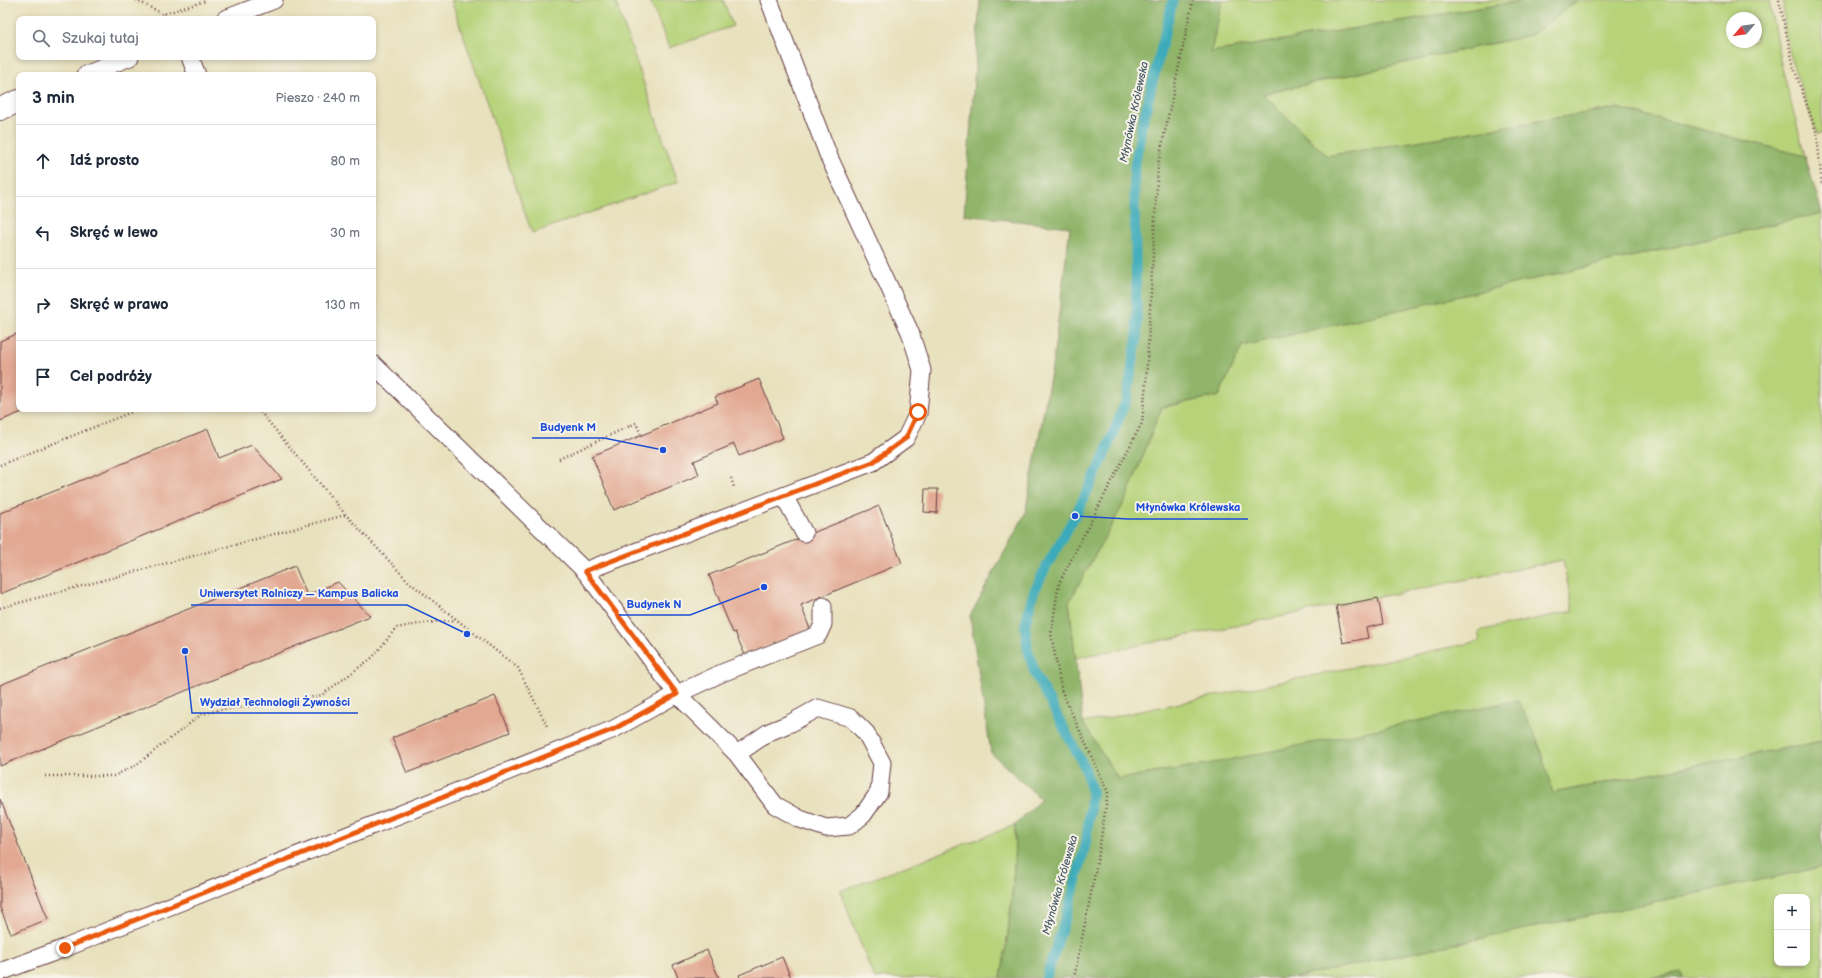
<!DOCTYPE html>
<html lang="pl">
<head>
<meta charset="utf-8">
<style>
  :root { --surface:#fff; --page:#f6f6f7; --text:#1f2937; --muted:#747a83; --line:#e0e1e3 }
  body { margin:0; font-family:"Balsamiq Sans",sans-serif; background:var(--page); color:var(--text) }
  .controls { position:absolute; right:12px; bottom:12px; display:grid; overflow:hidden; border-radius:8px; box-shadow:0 2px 6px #0003 }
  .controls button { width:36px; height:36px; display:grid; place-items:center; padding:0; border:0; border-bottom:1px solid var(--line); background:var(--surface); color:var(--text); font:20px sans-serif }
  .compass { position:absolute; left:1726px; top:12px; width:36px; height:36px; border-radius:50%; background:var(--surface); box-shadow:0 2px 6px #0003; rotate:241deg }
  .stop { position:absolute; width:12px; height:12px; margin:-9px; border:3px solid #ea580c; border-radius:50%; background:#fff }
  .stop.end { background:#ea580c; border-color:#fff; box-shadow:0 1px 4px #0008 }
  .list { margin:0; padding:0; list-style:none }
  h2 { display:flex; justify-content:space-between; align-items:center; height:52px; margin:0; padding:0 16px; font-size:17px }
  h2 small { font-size:13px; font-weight:400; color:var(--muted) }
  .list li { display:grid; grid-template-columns:26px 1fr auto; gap:12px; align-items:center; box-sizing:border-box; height:72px; padding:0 16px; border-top:1px solid var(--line) }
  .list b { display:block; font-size:15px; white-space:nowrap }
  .list em { font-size:13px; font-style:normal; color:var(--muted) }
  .icon { flex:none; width:22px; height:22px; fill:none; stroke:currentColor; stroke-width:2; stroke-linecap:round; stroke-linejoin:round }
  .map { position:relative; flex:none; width:1822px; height:978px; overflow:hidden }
  .search { position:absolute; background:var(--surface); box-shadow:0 2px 6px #0003; left:16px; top:16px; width:360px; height:44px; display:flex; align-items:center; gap:10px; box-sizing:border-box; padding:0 14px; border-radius:8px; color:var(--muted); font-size:15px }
  .panel { position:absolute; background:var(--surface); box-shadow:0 2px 6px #0003; left:16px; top:72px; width:360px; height:340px; border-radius:8px }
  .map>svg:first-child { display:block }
  .green { fill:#b6d37a; stroke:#807952; fill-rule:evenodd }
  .forest { fill:#90b56a; stroke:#6d6a4a }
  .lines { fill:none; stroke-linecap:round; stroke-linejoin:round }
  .stream { stroke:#3baaba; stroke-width:10 }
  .building { fill:#e2a892 }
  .lane-casing { stroke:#623c41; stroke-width:19 }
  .street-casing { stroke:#623c41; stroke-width:24 }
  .path { stroke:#623c41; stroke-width:2.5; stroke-dasharray:1 3; stroke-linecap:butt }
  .lane { stroke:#fff; stroke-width:17 }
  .street { stroke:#fff; stroke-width:22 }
  .route { stroke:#ea580c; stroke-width:5 }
  .labels { text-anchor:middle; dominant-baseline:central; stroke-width:4; stroke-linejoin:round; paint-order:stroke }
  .water-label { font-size:11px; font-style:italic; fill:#445764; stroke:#f7f3e8 }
  .leader { fill:none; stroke:#1d4ed8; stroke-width:1.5 }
  .callout-dot { fill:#1d4ed8; stroke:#f7f3e8; stroke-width:1.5 }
  .callout-label { font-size:11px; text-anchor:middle; font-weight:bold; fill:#1d4ed8; stroke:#f7f3e8; stroke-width:4; stroke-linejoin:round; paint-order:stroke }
</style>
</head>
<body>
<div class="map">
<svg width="1822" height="978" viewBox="0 0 1822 978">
  <rect width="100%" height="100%" fill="#f7f3e8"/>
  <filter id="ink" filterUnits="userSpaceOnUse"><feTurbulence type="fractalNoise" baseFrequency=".025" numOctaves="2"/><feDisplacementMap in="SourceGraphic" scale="8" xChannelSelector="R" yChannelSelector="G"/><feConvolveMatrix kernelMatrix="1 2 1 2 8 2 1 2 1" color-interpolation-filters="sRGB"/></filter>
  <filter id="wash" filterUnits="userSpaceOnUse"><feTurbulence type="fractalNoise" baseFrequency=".012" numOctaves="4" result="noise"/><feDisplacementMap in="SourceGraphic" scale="16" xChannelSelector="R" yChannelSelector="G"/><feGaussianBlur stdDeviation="0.9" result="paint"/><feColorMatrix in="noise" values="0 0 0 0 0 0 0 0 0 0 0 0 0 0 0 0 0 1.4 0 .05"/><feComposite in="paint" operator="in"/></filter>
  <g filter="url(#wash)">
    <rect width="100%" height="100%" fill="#e8e1bd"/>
    <g class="green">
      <path d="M451,0H615L678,182L532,233Z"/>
      <path d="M650,0H723L733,26L669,48Z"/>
      <path d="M1222,0H1528L1211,52Z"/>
      <path d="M1579,0H1769L1780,60L1805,156L1617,108L1327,156L1263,94L1531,35ZM1732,18H1756V42H1732Z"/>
      <path d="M1783,0H1822V133L1817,134L1794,68L1785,34Z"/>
      <path d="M1822,213V741L1552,793L1538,742L1219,762L1118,779L1083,723L1480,641L1478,631L1573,611L1563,560L1075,658L1069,602L1126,499L1162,407L1219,396L1242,346Z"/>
      <path d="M1015,825C1015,877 1010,927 1001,978H874L840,891Z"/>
      <path d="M1822,867V978H1683L1681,972L1651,978H1292ZM1777,897H1807V963H1777Z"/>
    </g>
    <g class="forest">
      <path d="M980,0H1222L1211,52L1528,0H1579L1531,35L1263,94L1327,156L1617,108L1805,156L1822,213L1242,346L1219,396L1162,407L1126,499L1069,602L1083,723L1118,779L1219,762L1518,700L1538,742L1553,793L1822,741V867L1292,978H1001C1010,927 1015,877 1015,825L1041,799L991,753L970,616L1025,514L1053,361L1070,227L964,215Z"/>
      <path d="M1681,972L1683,978H1651Z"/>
    </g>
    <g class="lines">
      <path class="stream" d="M1046,978L1071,900L1086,843L1092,792L1084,766L1035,674L1028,650L1025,625L1033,594L1046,567L1075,516L1103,459L1127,398L1137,337L1134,170L1142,125L1173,0"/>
    </g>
    <g id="blocks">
      <g class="building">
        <path d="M19,333V409H29L0,421V341Z"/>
        <path d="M759,379L783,438L739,456L734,444L694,461L699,475L614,510L592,456L718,403L715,397Z"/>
        <path d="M208,429L219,458L252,445L282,479L0,594V513Z"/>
        <path d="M925,489H938L937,513L924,512Z"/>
        <path d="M879,506L902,563L801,605L810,629L745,655L735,632L733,633L709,575Z"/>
        <path d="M295,566L307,595L338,582L370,616L0,766V685Z"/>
        <path d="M1378,598L1383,624L1366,628L1368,638L1343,643L1336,606Z"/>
        <path d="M495,696L510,732L407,773L392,738Z"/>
        <path d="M0,799L48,919L11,934L0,908Z"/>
        <path d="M707,950L719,978H678L673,965Z"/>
        <path d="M782,957L791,978H740L739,975Z"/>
      </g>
    </g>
  </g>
  <g filter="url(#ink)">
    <use href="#blocks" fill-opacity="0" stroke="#623c41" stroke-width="1"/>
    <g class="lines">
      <g class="lane-casing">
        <g id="lane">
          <path d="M225,19L274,0"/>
          <path d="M190,57L197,75"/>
          <path d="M85,75L130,57"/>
          <path d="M373,364L585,571L873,462L906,438L918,413L922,370L910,332L829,157L769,0"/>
          <path d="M784,496L804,533"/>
          <path d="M585,571L677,694L737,754L775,805L800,819L826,828L849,826L863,815L879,792L882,763L866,733L851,718L818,708L791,723L769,732L737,754"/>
          <path d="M0,972L65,948L614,729L677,694L722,673L818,635L823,624V606"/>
        </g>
      </g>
      <g class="street-casing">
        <path id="street" d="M0,109L19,101"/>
      </g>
      <g class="path">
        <path d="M136,0L163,14"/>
        <path d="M1779,0L1794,68L1817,134L1822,186"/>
        <path d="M166,19L163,14L206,1"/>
        <path d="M258,409L346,515L409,582L518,668L548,728"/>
        <path d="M559,459L636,423L641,435"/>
        <path d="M0,465L139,409"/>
        <path d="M731,478L734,487"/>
        <path d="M0,608L345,515"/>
        <path d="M45,776H114L136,765L202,714L223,709L280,704L322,695L373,657L396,628L424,623L456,620"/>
        <path d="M1074,978L1098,858L1108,792L1062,692L1051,634L1059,583L1142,423L1146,382L1158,164L1193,0"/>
      </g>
      <use href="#lane" class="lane"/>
      <use href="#street" class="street"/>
    </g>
  </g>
  <g class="lines" filter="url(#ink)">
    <path class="route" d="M65,948L614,729L677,694L585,571L873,462L906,438L918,412"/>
  </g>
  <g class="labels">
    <g class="water-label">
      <text transform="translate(1134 112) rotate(-78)">Młynówka Królewska</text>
      <text transform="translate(1060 885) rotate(-74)">Młynówka Królewska</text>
    </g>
  </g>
  <path class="leader" d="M663 450L604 438H532M1075 516L1128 519H1248M467 634L407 605H191M764 587L690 615H619M185 651L192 713H358"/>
  <g class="callout-dot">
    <circle cx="663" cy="450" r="4"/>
    <circle cx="1075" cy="516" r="4"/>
    <circle cx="467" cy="634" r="4"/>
    <circle cx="764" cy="587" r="4"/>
    <circle cx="185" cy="651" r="4"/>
  </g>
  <g class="callout-label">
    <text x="568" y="431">Budyenk M</text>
    <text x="1188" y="511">Młynówka Królewska</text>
    <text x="299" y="597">Uniwersytet Rolniczy — Kampus Balicka</text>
    <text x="654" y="608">Budynek N</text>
    <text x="275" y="706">Wydział Technologii Żywności</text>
  </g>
</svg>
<div class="controls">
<button>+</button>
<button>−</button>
</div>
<svg class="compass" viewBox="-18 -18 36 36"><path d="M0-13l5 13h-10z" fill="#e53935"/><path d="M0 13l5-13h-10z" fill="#747a83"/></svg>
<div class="stop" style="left:918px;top:412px"></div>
<div class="stop end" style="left:65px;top:948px"></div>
<div class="search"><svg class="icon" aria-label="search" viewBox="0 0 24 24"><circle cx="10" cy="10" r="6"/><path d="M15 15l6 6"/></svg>Szukaj tutaj</div>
<section class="panel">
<h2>3 min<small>Pieszo · 240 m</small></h2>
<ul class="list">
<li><svg class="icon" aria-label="ahead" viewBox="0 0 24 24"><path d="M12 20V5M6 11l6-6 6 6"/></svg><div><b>Idź prosto</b></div><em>80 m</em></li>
<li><svg class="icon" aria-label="left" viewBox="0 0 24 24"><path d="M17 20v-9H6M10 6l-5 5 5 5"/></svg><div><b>Skręć w lewo</b></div><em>30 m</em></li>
<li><svg class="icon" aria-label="right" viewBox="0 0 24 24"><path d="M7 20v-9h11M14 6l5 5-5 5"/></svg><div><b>Skręć w prawo</b></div><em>130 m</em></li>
<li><svg class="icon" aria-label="arrive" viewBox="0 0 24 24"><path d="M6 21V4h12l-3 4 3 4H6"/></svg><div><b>Cel podróży</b></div></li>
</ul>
</section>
</div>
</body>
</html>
